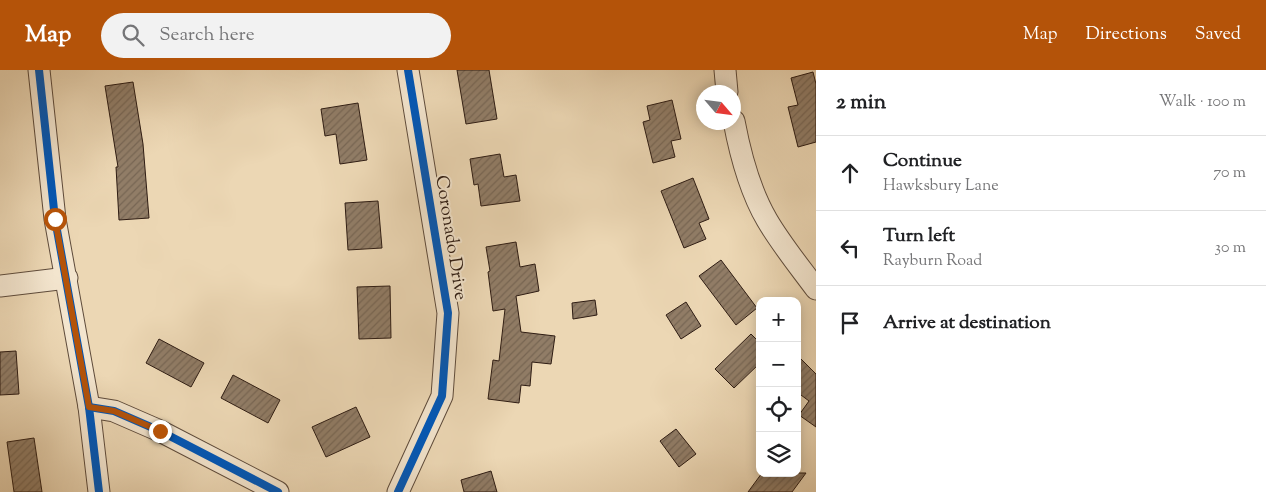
<!DOCTYPE html>
<html lang="en">
<head>
<meta charset="utf-8">
<style>
  :root { --surface:#fff; --page:#f2f2f2; --text:#202124; --muted:#757577; --line:#e0e0e0; --accent:#b45309 }
  body { margin:0; font-family:"Sorts Mill Goudy",serif; background:var(--page); color:var(--text) }
  .controls { position:absolute; right:15px; bottom:15px; display:grid; overflow:hidden; border-radius:10px; box-shadow:0 2px 12px #0003 }
  .controls button { width:45px; height:45px; display:grid; place-items:center; padding:0; border:0; border-bottom:1px solid var(--line); background:var(--surface); color:var(--text); font:25px sans-serif }
  .compass { position:absolute; left:696px; top:15px; width:45px; height:45px; border-radius:50%; background:var(--surface); box-shadow:0 2px 12px #0003; rotate:118deg }
  .stop { position:absolute; width:15px; height:15px; margin:-11px; border:4px solid #b45309; border-radius:50%; background:#fff }
  .stop.end { background:#b45309; border-color:#fff; box-shadow:0 1px 5px #0008 }
  .list { margin:0; padding:0; list-style:none }
  h2 { display:flex; justify-content:space-between; align-items:center; height:65px; margin:0; padding:0 20px; font-size:21px }
  h2 small { font-size:16px; font-weight:400; color:var(--muted) }
  .list li { display:grid; grid-template-columns:32px 1fr auto; gap:15px; align-items:center; box-sizing:border-box; height:75px; padding:0 20px; border-top:1px solid var(--line) }
  .list b { display:block; font-size:19px; white-space:nowrap }
  .list p { margin:0; font-size:16px; white-space:nowrap; color:var(--muted) }
  .list em { font-size:16px; font-style:normal; color:var(--muted) }
  .icon { flex:none; width:28px; height:28px; fill:none; stroke:currentColor; stroke-width:2; stroke-linecap:round; stroke-linejoin:round }
  .map { position:relative; flex:none; width:816px; height:422px; overflow:hidden }
  header { display:flex; align-items:center; gap:30px; box-sizing:border-box; height:70px; padding:0 25px; background:var(--accent); color:#fff }
  header strong { font-size:24px }
  nav { display:flex; gap:28px; margin-inline-start:auto; font-size:18px }
  .search { width:350px; height:45px; background:var(--page); display:flex; align-items:center; gap:12px; box-sizing:border-box; padding:0 18px; border-radius:28px; color:var(--muted); font-size:19px }
  main { display:flex }
  aside { flex:1; background:var(--surface) }
  .map>svg:first-child { display:block }
  .building { fill:url(#building-hatch); stroke:#2e1c13 }
  .lines { fill:none; stroke-linecap:round; stroke-linejoin:round }
  .minor-casing { stroke:#5e4b3b; stroke-width:23 }
  .minor { stroke:#f3e5ce; stroke-width:21 }
  .cycleway-casing { stroke:#f3e5ce; stroke-width:11 }
  .cycleway { stroke:#0057b8; stroke-width:8 }
  .route { stroke:#b45309; stroke-width:6 }
  .labels { text-anchor:middle; dominant-baseline:central; stroke-width:4; stroke-linejoin:round; paint-order:stroke }
  .street-label { font-size:18px; fill:#2e1c13; stroke:#f3e5ce }
</style>
</head>
<body>
<header>
<strong>Map</strong>
<div class="search"><svg class="icon" aria-label="search" viewBox="0 0 24 24"><circle cx="10" cy="10" r="6"/><path d="M15 15l6 6"/></svg>Search here</div>
<nav><a>Map</a><a>Directions</a><a>Saved</a></nav>
</header>
<main>
<div class="map">
<svg width="816" height="422" viewBox="0 0 816 422">
  <defs>
    <pattern id="building-hatch" width="6" height="6" patternUnits="userSpaceOnUse" patternTransform="scale(1.25)"><rect width="6" height="6" fill="#917d67"/><path d="M-1 1l2-2M0 6l6-6M5 7l2-2" fill="none" stroke="#776654"/></pattern>
  </defs>
  <rect width="100%" height="100%" fill="#ecd7b4"/>
  <filter id="stains"><feTurbulence type="fractalNoise" baseFrequency=".004" numOctaves="4"/><feColorMatrix values="0 0 0 0 .2 0 0 0 0 .09 0 0 0 0 .02 0 0 0 .5 -.17"/></filter>
  <radialGradient id="worn" r=".72"><stop offset=".6" stop-color="#630" stop-opacity="0"/><stop offset="1" stop-color="#630" stop-opacity=".3"/></radialGradient>
  <g class="building">
    <path d="M457,0H489L497,49L466,54Z"/>
    <path d="M813,2L816,14V72L798,77L788,37L798,35L791,8Z"/>
    <path d="M133,12L143,74L149,148L119,150L116,97H118L105,16Z"/>
    <path d="M672,30L681,69L671,71L675,87L653,93L643,52L650,50L647,36Z"/>
    <path d="M358,33L367,90L340,94L336,64L325,66L321,39Z"/>
    <path d="M500,84L504,107L516,105L520,131L481,136L478,114L474,115L470,89Z"/>
    <path d="M693,108L709,149L699,153L706,169L684,178L661,121Z"/>
    <path d="M378,131L382,178L348,180L345,133Z"/>
    <path d="M516,172L520,197L535,194L539,221L516,226L521,262L555,266L551,294L532,292L530,316L521,315L519,333L488,329L493,290L499,291L505,239L493,241L488,202L490,201L486,177Z"/>
    <path d="M721,190L757,238L736,255L699,206Z"/>
    <path d="M390,216L391,268L359,269L357,217Z"/>
    <path d="M595,230L597,245L573,249L572,233Z"/>
    <path d="M686,232L701,256L681,269L666,245Z"/>
    <path d="M751,264L760,273V293L734,318L715,299Z"/>
    <path d="M159,269L204,293L191,317L146,293Z"/>
    <path d="M16,281L19,324L0,325V282Z"/>
    <path d="M797,285L816,304V357L799,345L809,331L797,322Z"/>
    <path d="M233,305L280,330L268,353L221,328Z"/>
    <path d="M356,337L370,367L326,387L312,357Z"/>
    <path d="M676,359L696,384L679,397L660,371Z"/>
    <path d="M34,368L42,422H14L7,372Z"/>
    <path d="M491,401L497,422H464L461,410Z"/>
    <path d="M762,403H806L792,422H748Z"/>
  </g>
  <g class="lines">
    <g class="minor-casing">
      <g id="minor">
        <path d="M39,0L55,149L89,337L99,422"/>
        <path d="M725,0L727,22"/>
        <path d="M734,51C740,83 750,121 767,150C781,174 799,196 816,219"/>
        <path d="M0,216L67,208"/>
        <path d="M89,337L114,341L160,361L278,422"/>
        <path d="M398,422L442,326L448,243L408,0"/>
      </g>
    </g>
    <use href="#minor" class="minor"/>
    <g class="cycleway-casing">
      <g id="cycleway">
        <path d="M39,0L55,149L89,337L99,422"/>
        <path d="M89,337L114,341L160,361L278,422"/>
        <path d="M398,422L442,326L448,243L408,0"/>
      </g>
    </g>
    <use href="#cycleway" class="cycleway"/>
  </g>
  <g class="lines">
    <path class="route" d="M55,149L89,337L114,341L160,361"/>
  </g>
  <g class="labels">
    <g class="street-label">
      <text transform="translate(450 168) rotate(81)">Coronado Drive</text>
    </g>
  </g>
  <rect width="100%" height="100%" filter="url(#stains)"/>
  <rect width="100%" height="100%" fill="url(#worn)"/>
</svg>
<div class="controls">
<button>+</button>
<button>−</button>
<button><svg class="icon" aria-label="locate" viewBox="0 0 24 24"><circle cx="12" cy="12" r="6"/><path d="M12 2v4M12 18v4M2 12h4M18 12h4"/></svg></button>
<button><svg class="icon" aria-label="layers" viewBox="0 0 24 24"><path d="M12 4l9 5-9 5-9-5zM3 14l9 5 9-5"/></svg></button>
</div>
<svg class="compass" viewBox="-18 -18 36 36"><path d="M0-13l5 13h-10z" fill="#e53935"/><path d="M0 13l5-13h-10z" fill="#757577"/></svg>
<div class="stop" style="left:55px;top:149px"></div>
<div class="stop end" style="left:160px;top:361px"></div>
</div>
<aside>
<h2>2 min<small>Walk · 100 m</small></h2>
<ul class="list">
<li><svg class="icon" aria-label="ahead" viewBox="0 0 24 24"><path d="M12 20V5M6 11l6-6 6 6"/></svg><div><b>Continue</b><p>Hawksbury Lane</p></div><em>70 m</em></li>
<li><svg class="icon" aria-label="left" viewBox="0 0 24 24"><path d="M17 20v-9H6M10 6l-5 5 5 5"/></svg><div><b>Turn left</b><p>Rayburn Road</p></div><em>30 m</em></li>
<li><svg class="icon" aria-label="arrive" viewBox="0 0 24 24"><path d="M6 21V4h12l-3 4 3 4H6"/></svg><div><b>Arrive at destination</b></div></li>
</ul>
</aside>
</main>
</body>
</html>
